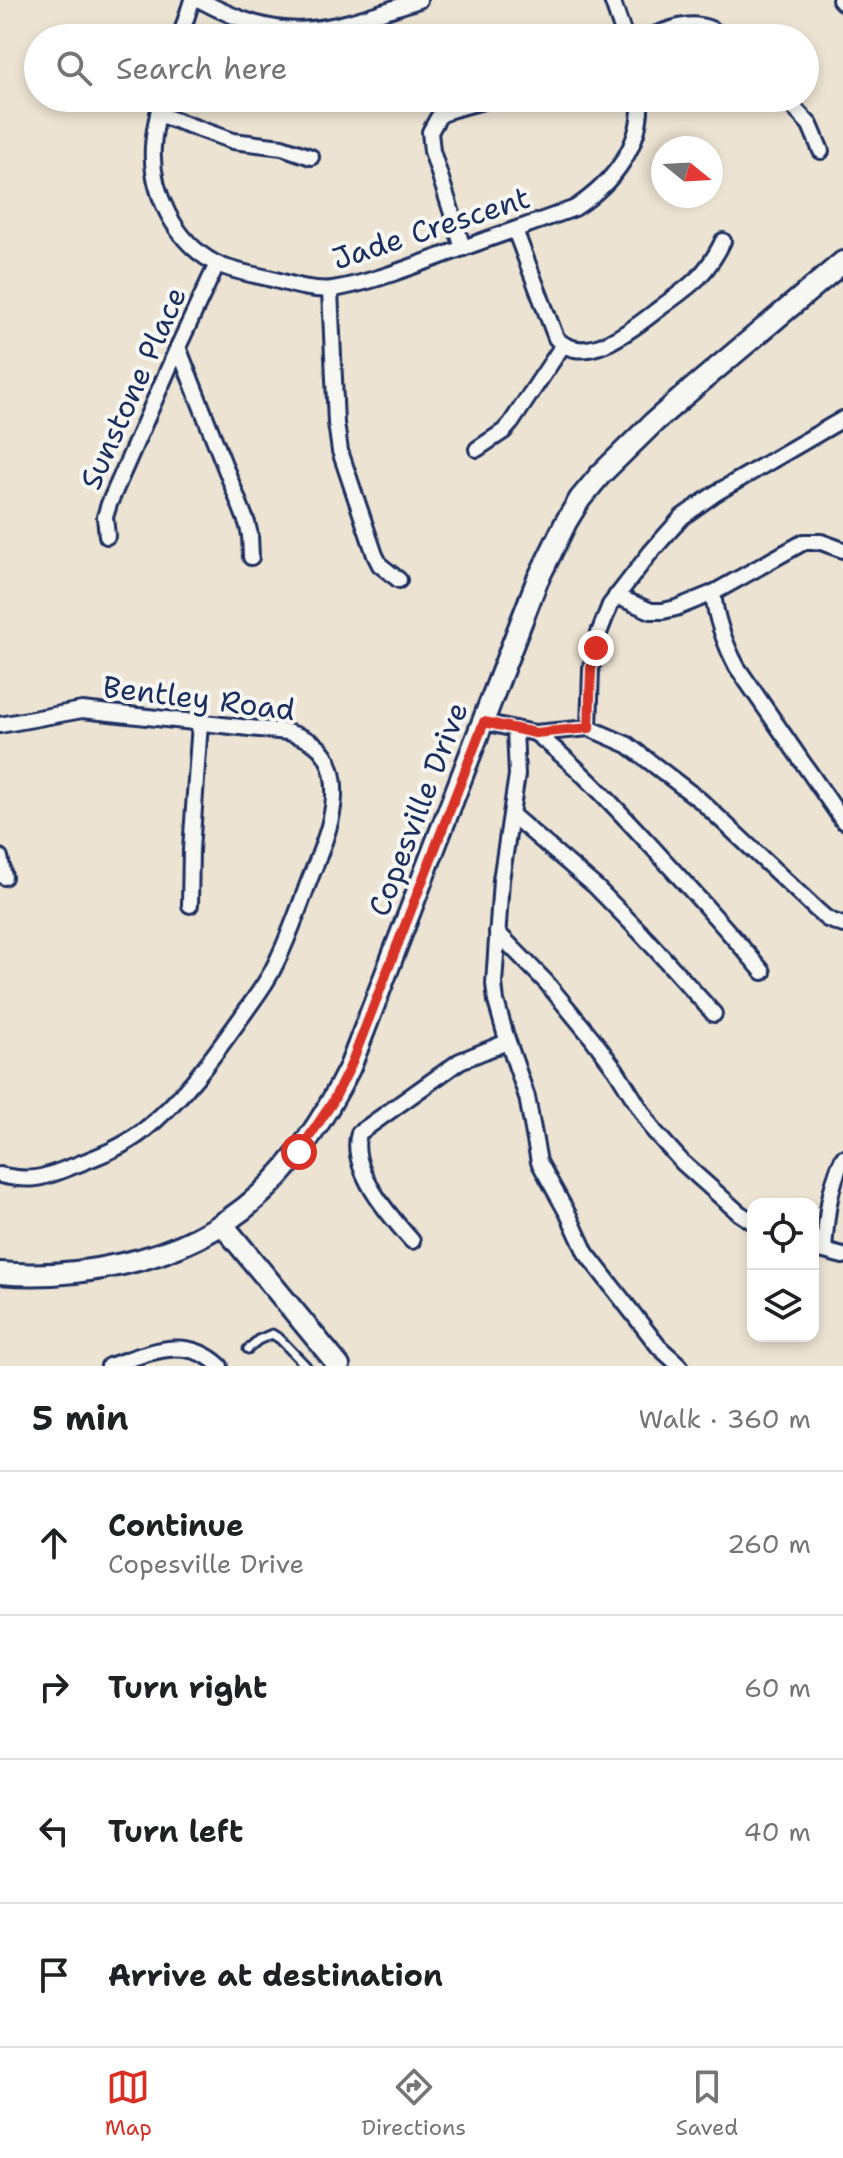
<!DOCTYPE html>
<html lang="en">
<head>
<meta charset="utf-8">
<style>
  :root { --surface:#fff; --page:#f2f2f2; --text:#202124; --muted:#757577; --line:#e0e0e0; --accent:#d93025 }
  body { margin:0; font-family:"Shantell Sans",sans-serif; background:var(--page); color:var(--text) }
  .controls { position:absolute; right:24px; bottom:24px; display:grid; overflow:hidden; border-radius:16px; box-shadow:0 4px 12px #0003 }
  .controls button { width:72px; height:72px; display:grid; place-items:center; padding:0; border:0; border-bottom:2px solid var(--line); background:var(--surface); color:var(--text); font:40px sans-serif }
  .compass { position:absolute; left:651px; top:136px; width:72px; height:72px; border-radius:50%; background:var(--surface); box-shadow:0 4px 12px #0003; rotate:108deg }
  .stop { position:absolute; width:24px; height:24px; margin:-18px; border:6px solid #d93025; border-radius:50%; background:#fff }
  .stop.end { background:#d93025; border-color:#fff; box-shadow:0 2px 8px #0008 }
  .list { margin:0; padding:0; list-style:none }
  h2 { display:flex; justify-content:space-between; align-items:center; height:104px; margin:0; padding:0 32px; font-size:34px }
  h2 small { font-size:26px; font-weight:400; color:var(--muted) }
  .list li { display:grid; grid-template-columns:52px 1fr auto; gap:24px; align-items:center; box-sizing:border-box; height:144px; padding:0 32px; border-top:2px solid var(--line) }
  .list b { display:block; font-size:30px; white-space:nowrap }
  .list p { margin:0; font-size:26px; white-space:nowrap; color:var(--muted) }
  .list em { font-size:26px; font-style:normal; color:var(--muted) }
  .icon { flex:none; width:44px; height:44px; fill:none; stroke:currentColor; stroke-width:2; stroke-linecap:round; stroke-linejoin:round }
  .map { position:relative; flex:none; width:843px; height:1366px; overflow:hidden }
  .search { position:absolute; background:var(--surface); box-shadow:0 4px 12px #0003; left:24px; right:24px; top:24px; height:88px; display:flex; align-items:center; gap:20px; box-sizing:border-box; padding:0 28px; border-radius:44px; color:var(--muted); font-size:30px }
  .sheet { height:680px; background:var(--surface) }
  nav { display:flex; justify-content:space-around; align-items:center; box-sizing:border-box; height:112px; border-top:2px solid var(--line); background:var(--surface); font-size:22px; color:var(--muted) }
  nav a { display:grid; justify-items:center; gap:4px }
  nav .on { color:var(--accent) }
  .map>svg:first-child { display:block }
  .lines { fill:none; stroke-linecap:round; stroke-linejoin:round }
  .lane-casing { stroke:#1b2f5e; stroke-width:13 }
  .street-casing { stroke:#1b2f5e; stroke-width:20 }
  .secondary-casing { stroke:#1b2f5e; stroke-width:26 }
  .lane { stroke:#f6f6f2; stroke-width:7 }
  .street { stroke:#f6f6f2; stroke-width:14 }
  .secondary { stroke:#f6f6f2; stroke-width:20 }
  .route { stroke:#d93025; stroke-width:10 }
  .labels { text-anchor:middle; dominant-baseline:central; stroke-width:8; stroke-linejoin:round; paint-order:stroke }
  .street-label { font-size:30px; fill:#1b2f5e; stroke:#f6f6f2 }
</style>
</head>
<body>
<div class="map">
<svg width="843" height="1366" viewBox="0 0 843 1366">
  <rect width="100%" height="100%" fill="#ece3d2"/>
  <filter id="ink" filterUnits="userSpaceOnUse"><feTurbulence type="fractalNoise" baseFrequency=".0125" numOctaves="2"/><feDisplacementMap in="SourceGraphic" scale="16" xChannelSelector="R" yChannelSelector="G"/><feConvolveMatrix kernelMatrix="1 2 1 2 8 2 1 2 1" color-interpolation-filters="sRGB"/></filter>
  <g filter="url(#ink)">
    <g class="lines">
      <g class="lane-casing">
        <path id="lane" d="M248,1349L258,1340L272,1334L280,1339L306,1366"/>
      </g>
      <g class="street-casing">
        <g id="street">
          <path d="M200,0C291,49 328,29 419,0"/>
          <path d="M612,0L625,38"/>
          <path d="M840,0L843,3"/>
          <path d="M180,38L192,0"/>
          <path d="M647,38C675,27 699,16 724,38"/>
          <path d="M162,98C158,113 154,130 153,146C150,191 175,242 215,263C231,271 251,274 268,278C287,283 313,292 333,289C375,282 415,265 455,251C495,236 535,223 575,208C613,183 643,145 640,98"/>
          <path d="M785,98L810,125L821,151"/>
          <path d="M158,114L233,141L282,147L311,157"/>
          <path d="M515,230L556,338C585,370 635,327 660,308C673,298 687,289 699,277C709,266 717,254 723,241"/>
          <path d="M463,248L432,151L430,132L439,116L450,110L494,98"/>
          <path d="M330,290L336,423L340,451L375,555L380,565L399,580"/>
          <path d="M178,347L247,523L250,535L251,557"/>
          <path d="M477,449L504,431L511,423L563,345"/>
          <path d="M107,536L105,517L109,504L178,347L217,264"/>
          <path d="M713,593C716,620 725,644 737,667L843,821"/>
          <path d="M616,596L651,611H663L676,608L713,593L804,542H821L843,550"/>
          <path d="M484,722L515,729L517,775L501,880L494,984L496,1001L505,1033L527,1097L539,1162L569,1216L586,1253L659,1347L680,1366"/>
          <path d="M0,725L82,710L287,732C308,738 325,746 331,769C342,805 322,848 309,881C298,911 287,943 272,971C265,985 254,999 245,1012C215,1054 183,1100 142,1132C123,1147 99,1156 76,1165C44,1177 35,1183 0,1175"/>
          <path d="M589,728L628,745L701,801L819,912L827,919L843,925"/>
          <path d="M515,729L535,733L589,728L591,669L599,633L610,605L650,553L682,517L716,493L843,419"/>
          <path d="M535,733C579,767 615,807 653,848C690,889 727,929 763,972"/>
          <path d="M512,815L596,887L641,933L714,1014"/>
          <path d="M0,857L4,877"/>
          <path d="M190,905L191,850L200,723"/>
          <path d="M497,932L546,982L592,1038L616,1070L654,1131L683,1163L739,1213L753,1222"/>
          <path d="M412,1241C390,1216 348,1169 359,1133L460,1061L507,1042"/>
          <path d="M813,1248L843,1256"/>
          <path d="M824,1251C826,1218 829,1188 843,1158"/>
          <path d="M109,1366C149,1353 186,1334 220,1366"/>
        </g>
      </g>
      <g class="secondary-casing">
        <g id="secondary">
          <path d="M223,1225L339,1366"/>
          <path d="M0,1273C41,1277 82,1273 122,1264C237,1239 299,1170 350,1067L537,581L566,522L580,499L600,475L654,422L692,389L843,262"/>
        </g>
      </g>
      <use href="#lane" class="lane"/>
      <use href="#street" class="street"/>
      <use href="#secondary" class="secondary"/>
    </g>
  </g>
  <g class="lines" filter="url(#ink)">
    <path class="route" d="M299,1152L332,1103L350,1067L484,722L535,733L589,728L591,669L596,648"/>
  </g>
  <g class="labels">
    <g class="street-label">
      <text transform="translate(431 228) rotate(-18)">Jade Crescent</text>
      <text transform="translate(133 388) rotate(-66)">Sunstone Place</text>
      <text transform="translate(199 698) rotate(7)">Bentley Road</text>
      <text transform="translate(418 809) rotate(-69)">Copesville Drive</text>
    </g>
  </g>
</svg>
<div class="controls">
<button><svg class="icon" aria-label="locate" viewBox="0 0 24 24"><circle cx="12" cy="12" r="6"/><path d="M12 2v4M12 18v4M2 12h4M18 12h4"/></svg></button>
<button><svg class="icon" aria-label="layers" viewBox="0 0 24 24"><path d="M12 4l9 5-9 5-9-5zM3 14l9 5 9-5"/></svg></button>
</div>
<svg class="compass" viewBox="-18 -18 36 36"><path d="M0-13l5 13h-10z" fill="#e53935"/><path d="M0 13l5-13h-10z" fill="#757577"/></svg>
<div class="stop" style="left:299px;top:1152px"></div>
<div class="stop end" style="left:596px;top:648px"></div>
<div class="search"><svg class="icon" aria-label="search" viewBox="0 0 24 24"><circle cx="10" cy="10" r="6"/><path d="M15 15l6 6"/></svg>Search here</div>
</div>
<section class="sheet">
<h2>5 min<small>Walk · 360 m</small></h2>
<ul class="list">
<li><svg class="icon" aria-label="ahead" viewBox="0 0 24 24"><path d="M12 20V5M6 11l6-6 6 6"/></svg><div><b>Continue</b><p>Copesville Drive</p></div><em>260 m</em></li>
<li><svg class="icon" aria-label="right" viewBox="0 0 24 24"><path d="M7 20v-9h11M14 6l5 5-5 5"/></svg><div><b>Turn right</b></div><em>60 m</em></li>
<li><svg class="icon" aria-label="left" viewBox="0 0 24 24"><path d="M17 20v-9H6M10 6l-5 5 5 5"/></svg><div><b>Turn left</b></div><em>40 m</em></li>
<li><svg class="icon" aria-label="arrive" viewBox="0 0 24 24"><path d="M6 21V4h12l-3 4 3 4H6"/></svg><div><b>Arrive at destination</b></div></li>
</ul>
</section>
<nav>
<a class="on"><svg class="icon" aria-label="map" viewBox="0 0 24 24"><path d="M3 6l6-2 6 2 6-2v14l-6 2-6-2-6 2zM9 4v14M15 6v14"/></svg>Map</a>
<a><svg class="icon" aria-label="directions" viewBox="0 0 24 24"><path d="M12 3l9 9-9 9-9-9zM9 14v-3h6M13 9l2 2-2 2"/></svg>Directions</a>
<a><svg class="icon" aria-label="saved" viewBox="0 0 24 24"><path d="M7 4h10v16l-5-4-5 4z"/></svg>Saved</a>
</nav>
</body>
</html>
